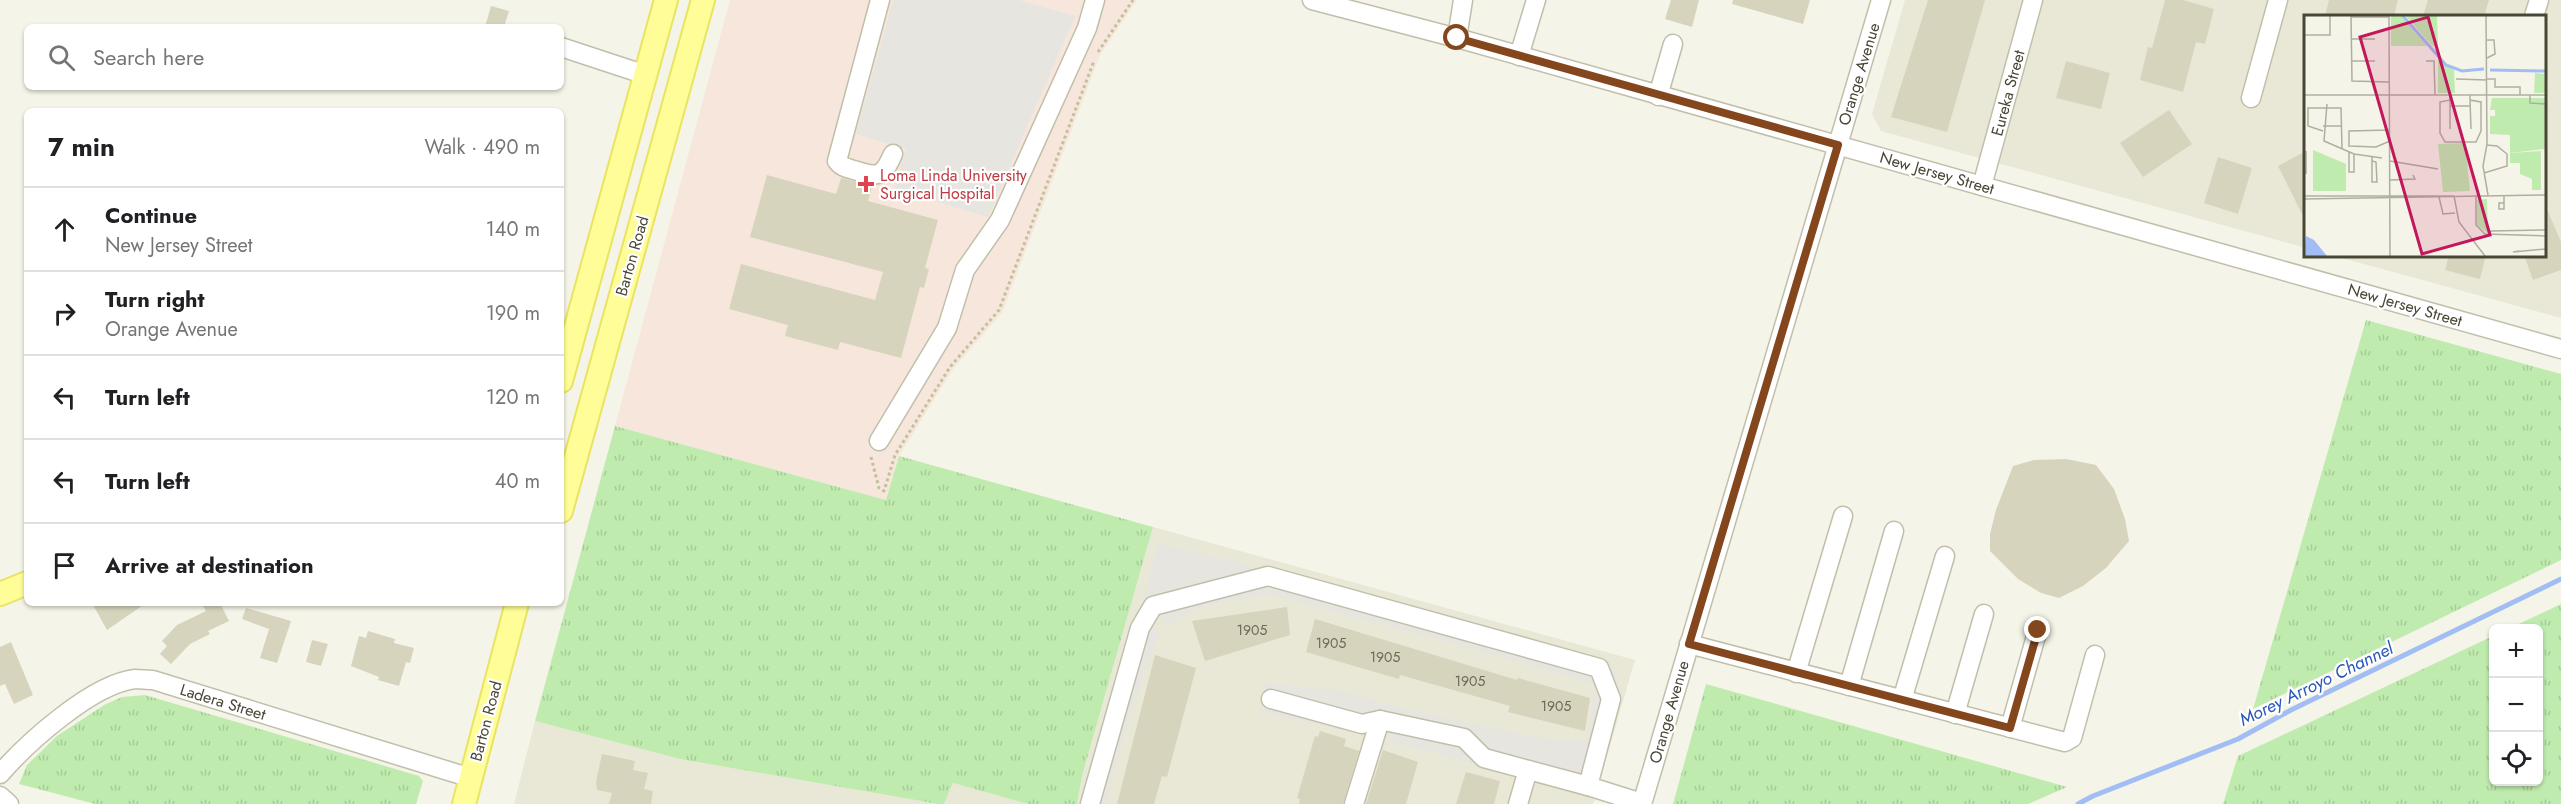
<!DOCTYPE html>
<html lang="en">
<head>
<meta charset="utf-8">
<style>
  :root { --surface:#fff; --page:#f6f6f6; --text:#202124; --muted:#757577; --line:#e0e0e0 }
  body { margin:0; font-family:Jost,sans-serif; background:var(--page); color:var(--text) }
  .controls { position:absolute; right:18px; bottom:18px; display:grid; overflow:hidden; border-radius:9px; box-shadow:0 2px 4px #0004 }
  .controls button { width:54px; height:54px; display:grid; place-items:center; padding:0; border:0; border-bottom:2px solid var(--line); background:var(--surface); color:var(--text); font:30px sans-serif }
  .stop { position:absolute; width:18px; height:18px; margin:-14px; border:4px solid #84471d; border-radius:50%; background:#fff }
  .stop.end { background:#84471d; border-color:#fff; box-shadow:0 2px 6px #0008 }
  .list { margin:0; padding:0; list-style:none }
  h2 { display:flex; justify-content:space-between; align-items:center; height:78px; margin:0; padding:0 24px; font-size:26px }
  h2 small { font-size:20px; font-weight:400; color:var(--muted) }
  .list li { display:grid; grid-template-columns:39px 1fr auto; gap:18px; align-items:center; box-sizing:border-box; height:84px; padding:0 24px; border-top:2px solid var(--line) }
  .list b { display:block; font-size:22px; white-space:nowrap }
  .list p { margin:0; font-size:20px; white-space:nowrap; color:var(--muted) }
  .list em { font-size:20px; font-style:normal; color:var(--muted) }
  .icon { flex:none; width:33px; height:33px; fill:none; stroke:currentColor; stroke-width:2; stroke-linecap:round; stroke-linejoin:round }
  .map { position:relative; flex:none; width:2561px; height:804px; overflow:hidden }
  .search { position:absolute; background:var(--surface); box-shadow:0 2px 4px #0004; left:24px; top:24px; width:540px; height:66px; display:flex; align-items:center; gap:15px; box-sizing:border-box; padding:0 21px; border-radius:9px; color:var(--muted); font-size:22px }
  .panel { position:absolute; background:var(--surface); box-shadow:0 2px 4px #0004; left:24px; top:108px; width:540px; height:498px; border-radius:9px }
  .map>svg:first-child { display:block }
  .residential { fill:#e9e8d6 }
  .medical { fill:#f6e6db }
  .grass { fill:url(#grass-tufts) }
  .parking { fill:#e6e5e0 }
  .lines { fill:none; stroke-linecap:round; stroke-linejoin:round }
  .stream { stroke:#a2bdf4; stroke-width:5 }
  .building { fill:#d7d4bd }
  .minor-casing { stroke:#c1bfaa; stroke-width:21 }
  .major-casing { stroke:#e9e462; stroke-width:26 }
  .path { stroke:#c3c09b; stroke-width:3; stroke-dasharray:3 3; stroke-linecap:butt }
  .minor { stroke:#fff; stroke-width:18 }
  .major { stroke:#fffd97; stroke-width:22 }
  .route { stroke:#84471d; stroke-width:8 }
  .health-dot { fill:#e0444e; stroke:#fff; stroke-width:2 }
  .labels { text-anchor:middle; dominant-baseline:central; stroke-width:4.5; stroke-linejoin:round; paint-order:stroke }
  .number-label { font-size:14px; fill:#6c6a58 }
  .street-label { font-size:16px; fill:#494636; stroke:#fff }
  .health-label { font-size:16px; fill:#be3a42; stroke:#fff; text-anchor:start }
  .water-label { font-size:18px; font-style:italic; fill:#2a57ba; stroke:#fff }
  .inset-river { fill:none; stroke:#a2bdf4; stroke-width:3 }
  .inset-road { fill:none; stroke:#b0aea1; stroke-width:1.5 }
  .view { fill:#c2185b; fill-opacity:0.15; stroke:#c2185b; stroke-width:3 }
  .inset-edge { fill:none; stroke:#494636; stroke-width:3 }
</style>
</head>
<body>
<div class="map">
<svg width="2561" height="804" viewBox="0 0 2561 804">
  <defs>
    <pattern id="grass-tufts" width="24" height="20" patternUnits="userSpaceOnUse" patternTransform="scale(1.5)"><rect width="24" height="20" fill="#c0ebaf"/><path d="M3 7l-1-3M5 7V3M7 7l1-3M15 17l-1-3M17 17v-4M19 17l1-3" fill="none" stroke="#a6cb97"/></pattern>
  </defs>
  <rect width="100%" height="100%" fill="#f5f4e8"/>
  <g class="residential">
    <path d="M1905,0H2561V318L2331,255H2544V16H2306V248L1881,131L1872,114Z"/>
    <path d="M1153,527L1635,660L1593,804H1077L1082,776Z"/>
    <path d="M535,721L680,759L938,804H514Z"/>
    <path d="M953,783L1028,804H944Z"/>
  </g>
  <path class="medical" d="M730,0H1137L1100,55L1002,313L953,369L899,456L886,500L615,426Z"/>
  <g class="grass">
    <path d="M2366,320L2561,374V560L2253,709Z"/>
    <path d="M615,426L886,500L899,456L1153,527L1082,776L1077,804H1028L953,783L944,804H938L680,759L535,721Z"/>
    <path d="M2561,604V804H2223L2238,756L2493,636L2494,782H2538V628H2510Z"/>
    <path d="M1706,684L2067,787L2028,804H1673Z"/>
    <path d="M145,695L419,776L423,781L416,804H95L19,784L27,765L57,736L104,705L122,697Z"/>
  </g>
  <g class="parking">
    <path d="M893,0H1018L1075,16L988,217L894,189L906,149L856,134Z"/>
    <path d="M1158,543L1276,572L1462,624L1607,660L1618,674L1616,714L1592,797L1381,738L1260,712L1264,683L1339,691L1407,709L1549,740L1587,741L1595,685L1484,652L1268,594L1196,608L1167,626L1143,600Z"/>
    <path d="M1137,611L1159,632L1129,719L1105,804H1084Z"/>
  </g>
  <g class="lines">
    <path class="stream" d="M2078,804L2093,796L2238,739L2291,710L2561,579"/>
  </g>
  <g class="building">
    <path d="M1671,0H1699L1692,27L1665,19Z"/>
    <path d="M1733,0H1810L1803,24L1732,4Z"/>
    <path d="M1928,0H1985L1947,132L1891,117Z"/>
    <path d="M2165,0H2183L2214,9L2205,44L2196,42L2183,92L2140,80L2148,47L2152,48Z"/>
    <path d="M2329,0H2398L2394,16H2325Z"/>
    <path d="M2428,0H2489L2484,16H2423Z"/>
    <path d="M491,6L509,11L504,27H485Z"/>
    <path d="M2066,61L2110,73L2101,109L2056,98Z"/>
    <path d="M2169,110L2192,144L2143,177L2120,143Z"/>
    <path d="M2306,151V222L2278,166Z"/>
    <path d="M2218,157L2252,168L2238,214L2204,203Z"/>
    <path d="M767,175L836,194L841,178L872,186L868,201L938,220L925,268L929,269L924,288L920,287L901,358L840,342L838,350L785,336L788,325L729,309L741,264L875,300L883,272L750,237Z"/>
    <path d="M2544,202L2561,242V270L2533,280L2524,255H2544Z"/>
    <path d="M2449,255H2486L2480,279L2445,270Z"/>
    <path d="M2066,459L2096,465L2114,489L2125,519L2129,541L2106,568L2083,586L2059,598L2041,593L2018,579L1990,551V534L1996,510L2013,466L2034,460Z"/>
    <path d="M92,603H146L107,630Z"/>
    <path d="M201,603H220L229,621L208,631L210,634L190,644L171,664L160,654L167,646L162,641L177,625L206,611Z"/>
    <path d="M1287,607L1290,635L1205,661L1192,621Z"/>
    <path d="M246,608L291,621L277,663L260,658L269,629L242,619Z"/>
    <path d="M1315,619L1517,680L1518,678L1590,698L1585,731L1508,712L1510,706L1400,675L1399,679L1306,652Z"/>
    <path d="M368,631L395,639L394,643L414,648L410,663L406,662L399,686L378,680L379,677L351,666L359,636L366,638Z"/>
    <path d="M312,640L328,644L321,666L306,662Z"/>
    <path d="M11,642L33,695L14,704L5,684L0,686V647Z"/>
    <path d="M1155,655L1196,668L1167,777L1162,776L1154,804H1117Z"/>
    <path d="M1320,731L1346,739L1344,746L1359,751L1343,804H1299L1300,799L1297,798L1315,736L1318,737Z"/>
    <path d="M1383,750L1418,762L1406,804H1366Z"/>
    <path d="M602,754L635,761L633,770L648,773L644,789L653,791L651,804H609L612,793L597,790L596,782Z"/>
    <path d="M1466,772L1500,781L1494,804H1456Z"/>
  </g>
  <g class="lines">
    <g class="minor-casing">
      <g id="minor">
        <path d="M880,0L837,161C841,167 847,168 854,170C878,178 883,177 893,154"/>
        <path d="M1312,0L1457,38L2561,349"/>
        <path d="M2534,16L2539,0"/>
        <path d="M1457,38L1463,0"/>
        <path d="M561,47L646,75"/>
        <path d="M1519,56L1536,0"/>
        <path d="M1658,96L1673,44"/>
        <path d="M2251,98L2278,0"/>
        <path d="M1982,186L2033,0"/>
        <path d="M879,441L947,328L965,270L1000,220L1087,28L1095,0"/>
        <path d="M1689,644L2065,742L2072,738L2095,655"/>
        <path d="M1796,673L1843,516"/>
        <path d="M1849,686L1894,531"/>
        <path d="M1271,699L1362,724L1380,720L1464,738L1484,758L1588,786"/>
        <path d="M1902,700L1945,556"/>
        <path d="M1955,714L1984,614"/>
        <path d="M2010,728L2038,629"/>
        <path d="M0,774C27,743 92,684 135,679C141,679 147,680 153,680L471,778"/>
        <path d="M0,796L9,804"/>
        <path d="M1090,804L1140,628L1153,606L1268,576L1599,668L1611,699L1588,786L1642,803"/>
        <path d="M1354,804L1380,720"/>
        <path d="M1518,804L1528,770"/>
        <path d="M1642,804L1881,0"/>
      </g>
    </g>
    <g class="major-casing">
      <g id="major">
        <path d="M561,381L666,0"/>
        <path d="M561,511L703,0"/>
        <path d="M0,594L27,583"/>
        <path d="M464,804L517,603"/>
      </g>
    </g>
    <g class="path">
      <path d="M1098,52L1133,0"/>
      <path d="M871,457L879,488L884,491L895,455L950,367L999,310L1094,61"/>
    </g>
    <use href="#minor" class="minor"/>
    <use href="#major" class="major"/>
  </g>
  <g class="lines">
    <path class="route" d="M1457,38L1838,145L1689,644L2010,728L2038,630"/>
  </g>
  <path class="health-dot" d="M863 175h6v6h6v6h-6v6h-6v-6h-6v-6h6z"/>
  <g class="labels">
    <g class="number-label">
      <text x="1252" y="630">1905</text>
      <text x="1331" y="643">1905</text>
      <text x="1385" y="657">1905</text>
      <text x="1470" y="681">1905</text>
      <text x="1556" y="706">1905</text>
    </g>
    <g class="street-label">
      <text transform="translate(1859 74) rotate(-73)">Orange Avenue</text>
      <text transform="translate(2008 93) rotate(-75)">Eureka Street</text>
      <text transform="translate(1937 173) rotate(16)">New Jersey Street</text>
      <text transform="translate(632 256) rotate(-74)">Barton Road</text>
      <text transform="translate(2405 305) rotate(16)">New Jersey Street</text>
      <text transform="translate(223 702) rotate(17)">Ladera Street</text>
      <text transform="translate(1669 712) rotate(-74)">Orange Avenue</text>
      <text transform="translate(486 721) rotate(-75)">Barton Road</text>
    </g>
    <g class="health-label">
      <text x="880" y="175">Loma Linda University<tspan x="880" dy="18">Surgical Hospital</tspan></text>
    </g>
    <g class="water-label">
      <text transform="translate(2316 684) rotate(-26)">Morey Arroyo Channel</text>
    </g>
  </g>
  <g transform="translate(2304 15)">
    <rect width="242" height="242" fill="#f5f4e8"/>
    <path d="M87,0H96L123,31H87ZM101,0H133L134,31H128ZM134,45L150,55L151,78H134ZM231,58L241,59V78H230ZM161,128L166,176L139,177L134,129ZM9,135L42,149V176H9ZM237,136V175H228V164L216,159V148H206V138ZM183,184L184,218L173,210V185Z" fill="#c0ebaf"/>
    <path d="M188,83H241V134L206,138V120L186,119V101H191V95H186Z" fill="#c0ebaf"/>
    <path d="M2,221L10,225L23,241H0Z" fill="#a2bdf4"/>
    <path class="inset-river" d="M98,0L142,50L158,56L180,54M186,55L242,56"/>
    <path class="inset-road" d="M47,0L48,66L85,67M85,0L86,241M182,0L183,129L179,151L184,180M47,2H85M0,20H26V0M47,24H71M183,25H190L191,39L183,43M47,46H71M122,46H130L131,80M152,64L183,65M183,64H191V72H216V80M0,80H242M146,80V85L136,87V118L141,127H172L177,116V87L166,85V80M226,80V88L242,89M146,85V114M166,85L167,114M23,89L20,126L50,139L78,143M146,91H166M19,111H38M86,115L45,116V131L72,132L86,126M19,116L4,111V93H37L38,134M45,137V157H50V139M68,142V167H73L72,147L68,146M86,146L134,154M180,158L203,151V139L193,131L183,130M2,159V136M86,165L111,164L109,160M172,180V210L181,219L242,221M0,181H150M150,181L155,207L181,241M135,182L139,199L151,198M0,184L242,180M200,188H195V194H200V180M185,221L187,216L242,215M215,236L209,237L242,234"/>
    <path class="view" d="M124,2L186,220L118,239L56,22Z"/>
    <rect width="242" height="242" class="inset-edge"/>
  </g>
</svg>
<div class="controls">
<button>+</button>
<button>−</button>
<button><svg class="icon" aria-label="locate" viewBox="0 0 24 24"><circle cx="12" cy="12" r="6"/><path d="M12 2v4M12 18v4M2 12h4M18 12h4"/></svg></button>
</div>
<div class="stop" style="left:1457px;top:38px"></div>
<div class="stop end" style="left:2038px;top:630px"></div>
<div class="search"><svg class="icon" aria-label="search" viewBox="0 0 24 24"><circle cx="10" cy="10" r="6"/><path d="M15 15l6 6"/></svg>Search here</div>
<section class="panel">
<h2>7 min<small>Walk · 490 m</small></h2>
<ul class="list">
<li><svg class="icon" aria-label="ahead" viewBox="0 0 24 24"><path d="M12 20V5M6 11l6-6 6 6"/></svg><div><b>Continue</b><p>New Jersey Street</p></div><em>140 m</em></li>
<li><svg class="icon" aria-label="right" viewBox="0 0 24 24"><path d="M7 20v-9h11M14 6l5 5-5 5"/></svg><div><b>Turn right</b><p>Orange Avenue</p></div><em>190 m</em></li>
<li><svg class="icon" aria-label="left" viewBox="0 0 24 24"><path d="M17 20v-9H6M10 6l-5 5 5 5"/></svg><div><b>Turn left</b></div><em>120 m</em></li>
<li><svg class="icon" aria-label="left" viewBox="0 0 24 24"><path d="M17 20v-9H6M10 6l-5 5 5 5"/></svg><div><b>Turn left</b></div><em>40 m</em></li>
<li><svg class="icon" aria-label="arrive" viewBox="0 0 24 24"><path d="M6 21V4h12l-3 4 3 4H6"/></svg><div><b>Arrive at destination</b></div></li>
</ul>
</section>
</div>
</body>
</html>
